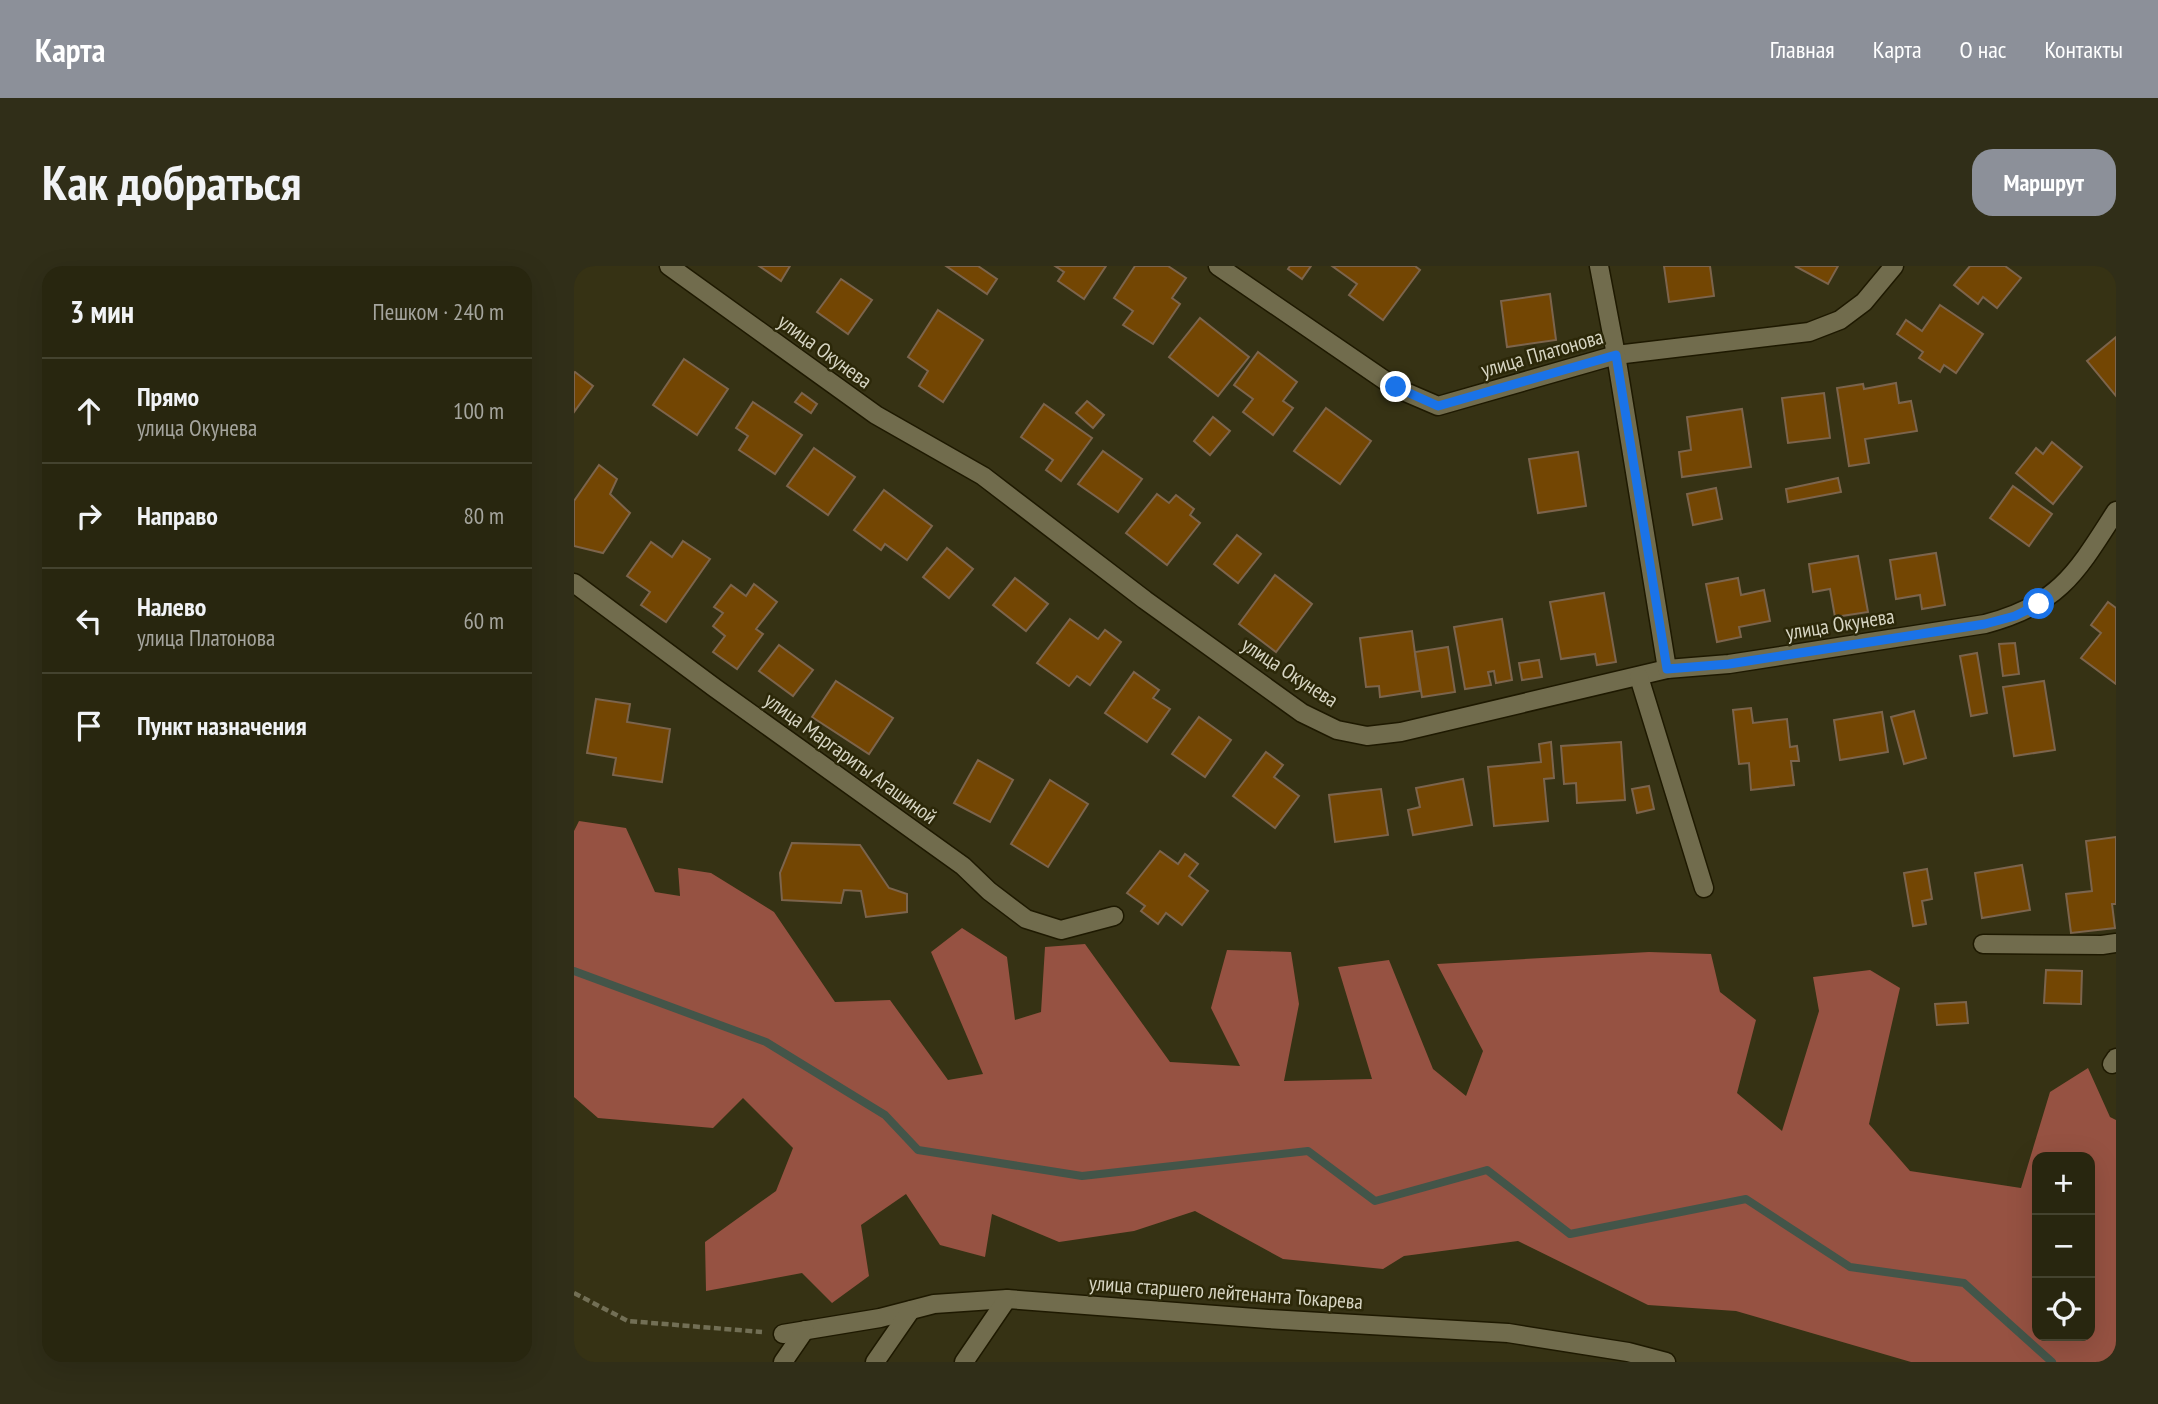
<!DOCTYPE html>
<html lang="ru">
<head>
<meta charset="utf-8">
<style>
  :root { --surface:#28260f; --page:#302e18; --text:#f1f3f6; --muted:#a5a59e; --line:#44432f; --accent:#8c9099 }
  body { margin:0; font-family:"PT Sans Narrow",sans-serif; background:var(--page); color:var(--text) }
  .controls { position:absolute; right:21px; bottom:21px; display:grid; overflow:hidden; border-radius:14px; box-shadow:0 7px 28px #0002 }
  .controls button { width:63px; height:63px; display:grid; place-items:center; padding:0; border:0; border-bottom:2px solid var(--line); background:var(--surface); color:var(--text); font:35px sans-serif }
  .stop { position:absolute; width:21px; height:21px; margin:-16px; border:5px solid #1a73e8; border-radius:50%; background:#fff }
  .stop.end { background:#1a73e8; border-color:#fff; box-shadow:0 2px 7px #0008 }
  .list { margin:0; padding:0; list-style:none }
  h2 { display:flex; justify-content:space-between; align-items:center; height:91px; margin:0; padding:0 28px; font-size:30px }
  h2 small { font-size:23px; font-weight:400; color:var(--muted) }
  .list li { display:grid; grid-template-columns:46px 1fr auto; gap:21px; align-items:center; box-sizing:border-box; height:105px; padding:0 28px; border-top:2px solid var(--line) }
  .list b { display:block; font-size:26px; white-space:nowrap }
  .list p { margin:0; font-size:23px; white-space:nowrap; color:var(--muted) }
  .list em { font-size:23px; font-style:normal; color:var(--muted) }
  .icon { flex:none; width:38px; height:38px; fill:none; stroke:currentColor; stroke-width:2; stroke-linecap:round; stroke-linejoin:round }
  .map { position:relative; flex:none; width:1542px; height:1096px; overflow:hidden; border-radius:21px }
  header { display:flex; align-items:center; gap:42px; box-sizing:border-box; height:98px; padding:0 35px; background:var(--accent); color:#fff }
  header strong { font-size:33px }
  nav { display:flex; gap:38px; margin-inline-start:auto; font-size:24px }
  .intro { display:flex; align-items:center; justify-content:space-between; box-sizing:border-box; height:168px; padding:0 42px }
  h1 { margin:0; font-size:49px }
  .button { padding:18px 32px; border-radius:21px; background:var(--accent); color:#fff; font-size:24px; font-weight:700 }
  main { display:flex; gap:42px; padding:0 42px }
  aside { flex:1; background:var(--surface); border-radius:21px; box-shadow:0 7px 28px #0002 }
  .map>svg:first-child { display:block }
  .forest { fill:#965242; fill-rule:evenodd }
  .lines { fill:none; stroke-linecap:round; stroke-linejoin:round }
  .stream { stroke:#435549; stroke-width:8 }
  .building { fill:#734603; stroke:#7c644c; stroke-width:2 }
  .minor-casing { stroke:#1e1900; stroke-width:21 }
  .path { stroke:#726f55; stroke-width:4.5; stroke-dasharray:7 3.5; stroke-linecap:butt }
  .minor { stroke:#716c4d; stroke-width:18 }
  .route { stroke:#1a73e8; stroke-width:9 }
  .labels { text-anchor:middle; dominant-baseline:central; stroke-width:5; stroke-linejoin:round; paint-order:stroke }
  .street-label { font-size:21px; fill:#d7d5c3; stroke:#2c2809 }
</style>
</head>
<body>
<header>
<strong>Карта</strong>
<nav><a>Главная</a><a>Карта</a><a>О нас</a><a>Контакты</a></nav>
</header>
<div class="intro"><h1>Как добраться</h1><a class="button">Маршрут</a></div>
<main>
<aside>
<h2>3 мин<small>Пешком · 240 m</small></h2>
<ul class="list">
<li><svg class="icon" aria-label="ahead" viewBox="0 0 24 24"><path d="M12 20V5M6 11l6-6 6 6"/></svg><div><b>Прямо</b><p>улица Окунева</p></div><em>100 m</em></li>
<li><svg class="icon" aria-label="right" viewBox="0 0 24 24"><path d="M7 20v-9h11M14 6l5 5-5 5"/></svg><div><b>Направо</b></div><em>80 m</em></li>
<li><svg class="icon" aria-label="left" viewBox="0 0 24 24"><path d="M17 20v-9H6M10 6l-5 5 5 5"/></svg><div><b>Налево</b><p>улица Платонова</p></div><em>60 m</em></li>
<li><svg class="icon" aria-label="arrive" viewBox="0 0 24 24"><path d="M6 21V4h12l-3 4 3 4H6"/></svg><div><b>Пункт назначения</b></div></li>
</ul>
</aside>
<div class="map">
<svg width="1542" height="1096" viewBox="0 0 1542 1096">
  <rect width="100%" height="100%" fill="#363214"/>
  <path class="forest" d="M5,555L52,562L81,626L106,630L104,602L137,607L200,646L261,736L316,734L374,814L409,808L357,686L388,662L433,691L441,754L467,746L471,681L511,678L596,796L666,800L637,742L653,684L717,686L725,738L710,815L798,813L764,701L815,694L859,803L892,830L909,785L863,698L1075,686L1137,688L1146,726L1182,754L1163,827L1208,865L1245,745L1239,711L1296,704L1326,722L1295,858L1336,905L1447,922L1476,826L1514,802L1536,851L1542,854V1096H1337L1162,1045L1074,1039L944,975L830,990L809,1003L709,993L621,945L560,965L485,976L418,948L411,991L366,979L332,928L287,959L295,1010L258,1037L228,1007L132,1025L131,976L202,925L219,882L169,832L139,862L24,852L0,831V565ZM1463,891H1516V1070H1463Z"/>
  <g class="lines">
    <path class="stream" d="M0,705L192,776L311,849L344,884L508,910L734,885L801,935L913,904L996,968L1172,933L1276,1001L1390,1017L1478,1096"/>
  </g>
  <g class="building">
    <path d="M185,0H216L207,15Z"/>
    <path d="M372,0H404L423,13L413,28Z"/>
    <path d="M481,0H532L510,33L484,15L490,6Z"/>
    <path d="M561,0H594L612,12L598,32L606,38L579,78L549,59L559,45L540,32Z"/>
    <path d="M716,0H737L728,13L714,3Z"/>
    <path d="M758,0H841L846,4L809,54L775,29L783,18Z"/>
    <path d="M1090,0H1136L1140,30L1095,36Z"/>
    <path d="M1221,0H1264L1254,18Z"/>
    <path d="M1396,0H1431L1447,12L1423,42L1409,31L1404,38L1380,19Z"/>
    <path d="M267,13L298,34L274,68L243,46Z"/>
    <path d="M976,28L982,74L933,81L927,35Z"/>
    <path d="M1366,39L1409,68L1382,107L1370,99L1366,106L1345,92L1349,86L1323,68L1332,54L1348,65Z"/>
    <path d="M364,44L409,74L369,136L345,120L354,105L334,91Z"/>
    <path d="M626,52L675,91L644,130L595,91Z"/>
    <path d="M1542,71V130L1513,95Z"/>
    <path d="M684,86L723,116L709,135L719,142L699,169L669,146L679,133L660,119Z"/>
    <path d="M110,93L154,123L123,169L79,139Z"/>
    <path d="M1,106L19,120L0,146V107Z"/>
    <path d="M1322,117L1325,137L1337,135L1343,165L1291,173L1295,197L1275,200L1263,122L1289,118L1290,123Z"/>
    <path d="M228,127L243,138L237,147L221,136Z"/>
    <path d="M1250,127L1256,172L1214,177L1208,132Z"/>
    <path d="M513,135L530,149L519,162L502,147Z"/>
    <path d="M179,136L228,169L201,208L165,184L174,170L162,162Z"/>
    <path d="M470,138L518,172L487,215L472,204L479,194L447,171Z"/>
    <path d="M752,142L797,175L766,218L720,185Z"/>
    <path d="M1168,143L1177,201L1108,211L1105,186L1117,184L1113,151Z"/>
    <path d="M639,151L656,165L636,189L620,175Z"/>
    <path d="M1478,176L1508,201L1479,238L1442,207L1462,182L1469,188Z"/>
    <path d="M240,182L281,211L254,249L213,220Z"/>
    <path d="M529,185L568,213L544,246L504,218Z"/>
    <path d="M1004,186L1012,240L964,247L955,193Z"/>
    <path d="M25,199L43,213L36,228L56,247L29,287L0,280V235Z"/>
    <path d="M1264,212L1267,226L1214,236L1212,223Z"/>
    <path d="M1439,220L1478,248L1455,280L1416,252Z"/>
    <path d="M1142,222L1148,253L1119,259L1113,228Z"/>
    <path d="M310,224L358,260L333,294L311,278L307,284L280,264Z"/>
    <path d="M583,228L595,237L602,229L620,243L616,249L626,257L593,299L552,267Z"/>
    <path d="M663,269L687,288L664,317L640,298Z"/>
    <path d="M109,275L136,293L92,356L67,339L76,326L53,310L77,276L98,291Z"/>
    <path d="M373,282L399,303L375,332L349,311Z"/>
    <path d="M1362,287L1371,339L1348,343L1346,329L1322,333L1316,294Z"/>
    <path d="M1284,290L1294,346L1261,351L1256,323L1239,326L1235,298Z"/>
    <path d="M701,309L738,338L702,386L665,358Z"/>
    <path d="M441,312L474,338L452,365L419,339Z"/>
    <path d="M1164,312L1167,329L1190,324L1196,355L1165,361L1167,371L1143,376L1132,318Z"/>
    <path d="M180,318L203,336L182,363L189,368L163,403L139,386L151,370L139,360L149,347L140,341L157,319L172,330Z"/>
    <path d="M1030,327L1042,396L1023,399L1021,388L987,393L976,336Z"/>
    <path d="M1534,336L1542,342V418L1507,392L1527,367L1517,359Z"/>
    <path d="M496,353L524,373L531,364L547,376L516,419L503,410L495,420L463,397Z"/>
    <path d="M928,353L938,414L922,417L920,405L914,406L917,419L891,423L880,361Z"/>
    <path d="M838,365L846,425L806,431L805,420L792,421L786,372Z"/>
    <path d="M1441,377L1445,408L1429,410L1425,378Z"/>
    <path d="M205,379L239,404L219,430L185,405Z"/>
    <path d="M874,381L881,426L848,431L841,386Z"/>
    <path d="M1403,387L1413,447L1397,450L1386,390Z"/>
    <path d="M965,394L968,411L948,414L945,397Z"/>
    <path d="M560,406L585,424L579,432L596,443L573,476L531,447Z"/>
    <path d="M262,415L319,452L295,488L238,451Z"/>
    <path d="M1470,415L1481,484L1440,490L1429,421Z"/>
    <path d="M22,433L56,438L53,456L96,463L88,516L39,509L42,492L13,487Z"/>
    <path d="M1177,442L1179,457L1213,453L1216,481L1223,480L1225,495H1217L1220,519L1177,524L1175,497L1165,498L1159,444Z"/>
    <path d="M1340,445L1352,492L1330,498L1317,451Z"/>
    <path d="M1308,446L1314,486L1266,494L1260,454Z"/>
    <path d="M625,451L657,474L631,511L598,488Z"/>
    <path d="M977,476L980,512L970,513L974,555L920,560L914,501L967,496L965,478Z"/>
    <path d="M1047,476L1051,534L1003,537L1002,517L990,518L987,480Z"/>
    <path d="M692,486L709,499L700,511L725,530L701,562L659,530Z"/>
    <path d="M404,494L439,514L416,556L380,537Z"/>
    <path d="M889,513L898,559L839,569L834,544L846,541L842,522Z"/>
    <path d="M476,514L514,538L474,601L437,578Z"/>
    <path d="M1075,520L1080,543L1063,547L1058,523Z"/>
    <path d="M807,523L814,569L761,576L755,529Z"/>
    <path d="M1542,571V638H1538L1541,662L1497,667L1492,628L1518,625L1512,575Z"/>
    <path d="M218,577L286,579L315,622L333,628V646L292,651L287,625L270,624L267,637L208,634L206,607Z"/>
    <path d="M586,585L604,598L611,588L624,598L615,610L634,625L608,659L592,647L584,658L567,645L571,640L553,627Z"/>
    <path d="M1448,599L1456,644L1408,652L1401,607Z"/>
    <path d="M1353,603L1358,633L1348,635L1352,658L1339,660L1330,607Z"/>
    <path d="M1472,704L1508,705L1507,738L1470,737Z"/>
    <path d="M1392,736L1394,757L1363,759L1361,738Z"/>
  </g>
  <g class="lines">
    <g class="minor-casing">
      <g id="minor">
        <path d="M95,0L302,149L409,210L571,334L728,447L763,464L793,470L827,466L1093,403L1155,398L1411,358C1485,339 1503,306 1542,245"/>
        <path d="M644,0L822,122L864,140L1042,89L1235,66L1266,54L1290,36L1320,0"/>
        <path d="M1025,0L1042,89L1093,403"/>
        <path d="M0,317L141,422L389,600L415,625L452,653L487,664L540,650"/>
        <path d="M1065,411L1130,622"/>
        <path d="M1409,678L1528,679L1542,677"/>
        <path d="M1538,798L1542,792"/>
        <path d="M209,1068L306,1052L360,1038L433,1033L694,1053L934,1067L1054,1086L1092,1096"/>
        <path d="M209,1096L231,1064"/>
        <path d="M301,1096L337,1044"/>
        <path d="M390,1096L433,1033"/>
      </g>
    </g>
    <path class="path" d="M0,1027L54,1055L188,1066"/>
    <use href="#minor" class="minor"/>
  </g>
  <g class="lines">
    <path class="route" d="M822,121L864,140L1042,89L1093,403L1155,398L1411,358L1441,350L1465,338"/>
  </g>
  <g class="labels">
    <g class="street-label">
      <text transform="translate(251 85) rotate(36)">улица Окунева</text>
      <text transform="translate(968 87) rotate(-16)">улица Платонова</text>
      <text transform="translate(1266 358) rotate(-9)">улица Окунева</text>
      <text transform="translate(716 406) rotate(33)">улица Окунева</text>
      <text transform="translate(277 492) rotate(36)">улица Маргариты Агашиной</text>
      <text transform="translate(652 1026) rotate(4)">улица старшего лейтенанта Токарева</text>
    </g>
  </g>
</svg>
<div class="controls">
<button>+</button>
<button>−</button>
<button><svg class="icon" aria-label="locate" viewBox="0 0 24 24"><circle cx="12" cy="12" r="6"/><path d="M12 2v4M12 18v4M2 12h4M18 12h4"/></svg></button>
</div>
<div class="stop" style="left:1465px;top:338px"></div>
<div class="stop end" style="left:822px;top:121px"></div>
</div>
</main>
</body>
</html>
